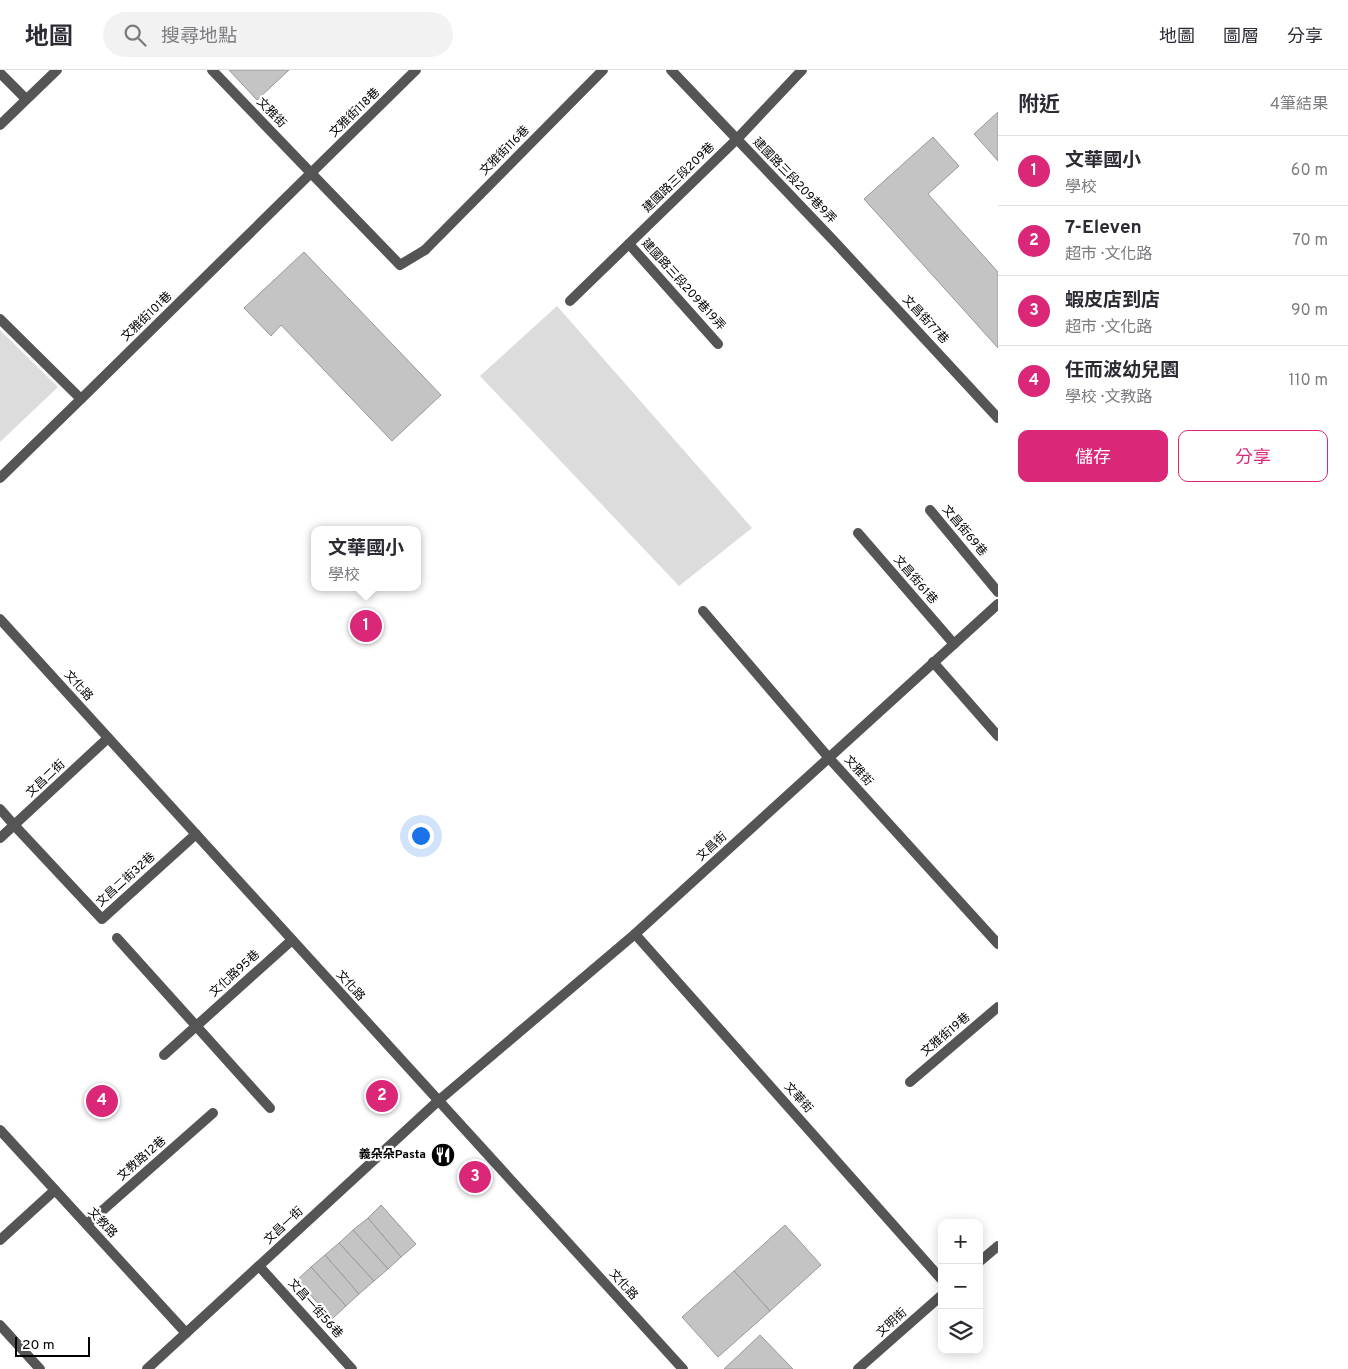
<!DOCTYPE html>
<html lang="zh-TW">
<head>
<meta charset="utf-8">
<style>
  :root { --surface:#fff; --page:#f2f2f3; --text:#2b2b33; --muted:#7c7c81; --line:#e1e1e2; --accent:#db2777 }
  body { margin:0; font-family:Overpass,"Noto Sans TC",sans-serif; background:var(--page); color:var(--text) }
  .controls { position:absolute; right:15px; bottom:15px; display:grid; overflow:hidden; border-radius:10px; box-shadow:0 2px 12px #0003 }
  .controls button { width:45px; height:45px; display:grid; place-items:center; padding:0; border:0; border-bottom:1px solid var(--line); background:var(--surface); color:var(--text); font:25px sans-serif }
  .scale { position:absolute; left:15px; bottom:12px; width:75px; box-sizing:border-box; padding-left:5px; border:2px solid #000; border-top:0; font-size:14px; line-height:18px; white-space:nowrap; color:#000; -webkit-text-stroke:4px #fff; paint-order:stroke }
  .you { position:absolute; left:420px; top:765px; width:18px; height:18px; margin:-12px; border:4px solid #fff; border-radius:50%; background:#1a73e8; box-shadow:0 0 0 8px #1a73e833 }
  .badge { display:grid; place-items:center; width:32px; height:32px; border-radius:50%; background:var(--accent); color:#fff; font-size:16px; font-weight:700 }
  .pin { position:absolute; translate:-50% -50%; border:2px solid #fff; box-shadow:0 1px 5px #0006 }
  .popup { position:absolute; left:311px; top:456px; width:110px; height:65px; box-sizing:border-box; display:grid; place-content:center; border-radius:10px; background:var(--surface); filter:drop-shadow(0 1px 4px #0005); font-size:16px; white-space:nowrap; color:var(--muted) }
  .popup b { font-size:19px; color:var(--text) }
  .popup::after { content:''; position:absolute; left:50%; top:100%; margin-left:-10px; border:10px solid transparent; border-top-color:var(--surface) }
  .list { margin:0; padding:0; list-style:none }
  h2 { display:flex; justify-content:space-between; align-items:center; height:65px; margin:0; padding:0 20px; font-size:21px }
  h2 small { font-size:16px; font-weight:400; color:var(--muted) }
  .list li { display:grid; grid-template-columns:32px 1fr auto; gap:15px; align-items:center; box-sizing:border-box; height:70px; padding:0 20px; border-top:1px solid var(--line) }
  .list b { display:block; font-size:19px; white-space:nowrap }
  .list p { margin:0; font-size:16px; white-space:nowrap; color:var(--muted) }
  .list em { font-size:16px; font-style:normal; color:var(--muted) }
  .actions { display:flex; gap:10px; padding:15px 20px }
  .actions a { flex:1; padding:11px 0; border:1px solid var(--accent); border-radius:10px; text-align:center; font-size:18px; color:var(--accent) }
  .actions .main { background:var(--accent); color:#fff }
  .icon { flex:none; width:28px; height:28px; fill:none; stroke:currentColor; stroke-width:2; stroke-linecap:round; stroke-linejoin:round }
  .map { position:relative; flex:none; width:998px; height:1299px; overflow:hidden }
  header { display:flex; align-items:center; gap:30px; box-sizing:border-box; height:70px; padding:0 25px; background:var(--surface); border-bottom:1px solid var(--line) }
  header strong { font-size:24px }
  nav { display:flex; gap:28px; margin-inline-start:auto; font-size:18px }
  .search { width:350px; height:45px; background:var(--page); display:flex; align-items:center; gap:12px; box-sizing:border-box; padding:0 18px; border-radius:28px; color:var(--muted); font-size:19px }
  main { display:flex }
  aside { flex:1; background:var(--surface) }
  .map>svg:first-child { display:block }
  .green { fill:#dcdcdc }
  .building { fill:#c4c4c4; stroke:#999 }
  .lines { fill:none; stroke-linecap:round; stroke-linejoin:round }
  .service { stroke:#555; stroke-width:10 }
  .minor { stroke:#555; stroke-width:10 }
  .labels { text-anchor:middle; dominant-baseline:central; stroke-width:4.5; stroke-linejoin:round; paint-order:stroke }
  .street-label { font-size:12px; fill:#000; stroke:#fff }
  .poi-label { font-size:12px; font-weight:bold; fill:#000; stroke:#fff; text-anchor:end }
</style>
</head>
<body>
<header>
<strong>地圖</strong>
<div class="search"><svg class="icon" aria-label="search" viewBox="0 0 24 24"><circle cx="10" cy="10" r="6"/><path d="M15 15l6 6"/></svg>搜尋地點</div>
<nav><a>地圖</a><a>圖層</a><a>分享</a></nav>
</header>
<main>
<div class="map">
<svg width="998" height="1299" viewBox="0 0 998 1299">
  <rect width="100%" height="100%" fill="#fff"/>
  <g class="green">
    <path d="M557,236L752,458L679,516L480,306Z"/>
    <path d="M0,260L58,317L0,372Z"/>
  </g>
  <g class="building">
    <path d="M229,0H289L257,30Z"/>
    <path d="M998,42V91L974,64Z"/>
    <path d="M933,67L959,96L928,124L998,202V278L864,129Z"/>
    <path d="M304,182L441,325L392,371L281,255L271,266L244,238Z"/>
    <path d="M381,1135L416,1174L401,1187L368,1148Z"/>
    <path d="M368,1148L401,1187L388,1199L353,1160Z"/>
    <path d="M785,1155L821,1195L770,1241L734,1201Z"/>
    <path d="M353,1160L388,1199L374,1211L339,1173Z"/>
    <path d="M339,1173L374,1211L359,1224L325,1185Z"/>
    <path d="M325,1185L359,1224L346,1236L311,1197Z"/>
    <path d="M311,1197L346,1236L332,1249L297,1210Z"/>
    <path d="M734,1201L770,1241L718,1287L682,1247Z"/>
    <path d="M760,1265L793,1299H724Z"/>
  </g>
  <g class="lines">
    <g class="service">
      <path d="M0,3L26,29"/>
      <path d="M311,103L400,195L425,180"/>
      <path d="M629,174L718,274"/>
      <path d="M0,408L81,329"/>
      <path d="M930,440L998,522"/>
      <path d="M858,463L954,574"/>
      <path d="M933,592L998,666"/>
      <path d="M14,755L102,849L196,764"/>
      <path d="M117,868L270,1038"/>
      <path d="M164,985L292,870"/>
      <path d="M910,1012L998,937"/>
      <path d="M87,1154L213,1043"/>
      <path d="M0,1170L55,1120"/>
      <path d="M0,1255L40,1299"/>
    </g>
    <g class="minor">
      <path d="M212,0L311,103"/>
      <path d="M671,0L833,170L998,348"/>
      <path d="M0,55L57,0"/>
      <path d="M425,180L603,0"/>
      <path d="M570,231L737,69L802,0"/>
      <path d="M0,249L81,329L416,0"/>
      <path d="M703,541L829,688L998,874"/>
      <path d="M0,549L683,1299"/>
      <path d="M0,739L14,755"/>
      <path d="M0,768L108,668"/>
      <path d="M635,864L942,1210"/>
      <path d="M0,1060L186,1263"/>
      <path d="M979,1192L998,1176"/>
      <path d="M259,1196L352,1299"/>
      <path d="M147,1299L438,1031L635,864L998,534"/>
      <path d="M858,1299L942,1225"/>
    </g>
  </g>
  <defs>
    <g id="restaurant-disc" transform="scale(1.25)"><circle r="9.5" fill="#000" stroke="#fff"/><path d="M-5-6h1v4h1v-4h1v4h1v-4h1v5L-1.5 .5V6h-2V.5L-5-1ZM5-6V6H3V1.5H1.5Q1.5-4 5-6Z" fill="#fff"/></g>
  </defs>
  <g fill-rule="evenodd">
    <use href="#restaurant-disc" x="443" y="1085"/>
  </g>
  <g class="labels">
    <g class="street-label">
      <text transform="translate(271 43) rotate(46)">文雅街</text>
      <text transform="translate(355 43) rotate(-44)">文雅街118巷</text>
      <text transform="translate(505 81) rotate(-45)">文雅街116巷</text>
      <text transform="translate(679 108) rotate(-44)">建國路三段209巷</text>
      <text transform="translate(794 111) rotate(46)">建國路三段209巷9弄</text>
      <text transform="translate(683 215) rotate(48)">建國路三段209巷19弄</text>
      <text transform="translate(147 247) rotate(-44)">文雅街101巷</text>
      <text transform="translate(925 250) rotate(47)">文昌街77巷</text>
      <text transform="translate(964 461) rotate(50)">文昌街69巷</text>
      <text transform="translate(915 510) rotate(49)">文昌街61巷</text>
      <text transform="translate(78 616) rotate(48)">文化路</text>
      <text transform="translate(858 701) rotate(48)">文雅街</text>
      <text transform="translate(46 709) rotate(-43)">文昌二街</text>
      <text transform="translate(712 777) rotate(-42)">文昌街</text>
      <text transform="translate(126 810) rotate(-42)">文昌二街32巷</text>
      <text transform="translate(235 904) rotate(-42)">文化路95巷</text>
      <text transform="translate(350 916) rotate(48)">文化路</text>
      <text transform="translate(946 965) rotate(-40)">文雅街19巷</text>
      <text transform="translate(798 1028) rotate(48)">文華街</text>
      <text transform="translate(142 1089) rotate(-41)">文教路12巷</text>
      <text transform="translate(102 1153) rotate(47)">文教路</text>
      <text transform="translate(284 1156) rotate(-43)">文昌一街</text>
      <text transform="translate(623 1215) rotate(48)">文化路</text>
      <text transform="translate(315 1239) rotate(48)">文昌一街56巷</text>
      <text transform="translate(892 1253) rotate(-42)">文明街</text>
    </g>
    <g class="poi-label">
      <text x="426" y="1085">義朵朵Pasta</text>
    </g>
  </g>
</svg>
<div class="controls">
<button>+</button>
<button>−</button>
<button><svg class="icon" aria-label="layers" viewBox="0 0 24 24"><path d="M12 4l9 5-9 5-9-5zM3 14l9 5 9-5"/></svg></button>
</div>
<div class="scale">20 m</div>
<div class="you"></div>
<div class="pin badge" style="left:366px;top:556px">1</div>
<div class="popup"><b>文華國小</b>學校</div>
<div class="pin badge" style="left:382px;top:1026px">2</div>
<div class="pin badge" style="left:475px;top:1107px">3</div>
<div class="pin badge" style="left:102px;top:1031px">4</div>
</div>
<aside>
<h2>附近<small>4筆結果</small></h2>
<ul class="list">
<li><span class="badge">1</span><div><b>文華國小</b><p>學校</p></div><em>60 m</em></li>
<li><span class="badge">2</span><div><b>7-Eleven</b><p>超市 · 文化路</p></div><em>70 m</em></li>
<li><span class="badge">3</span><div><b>蝦皮店到店</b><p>超市 · 文化路</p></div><em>90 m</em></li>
<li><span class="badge">4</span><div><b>任而波幼兒園</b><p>學校 · 文教路</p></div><em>110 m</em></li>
</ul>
<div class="actions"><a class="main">儲存</a><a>分享</a></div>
</aside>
</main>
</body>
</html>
